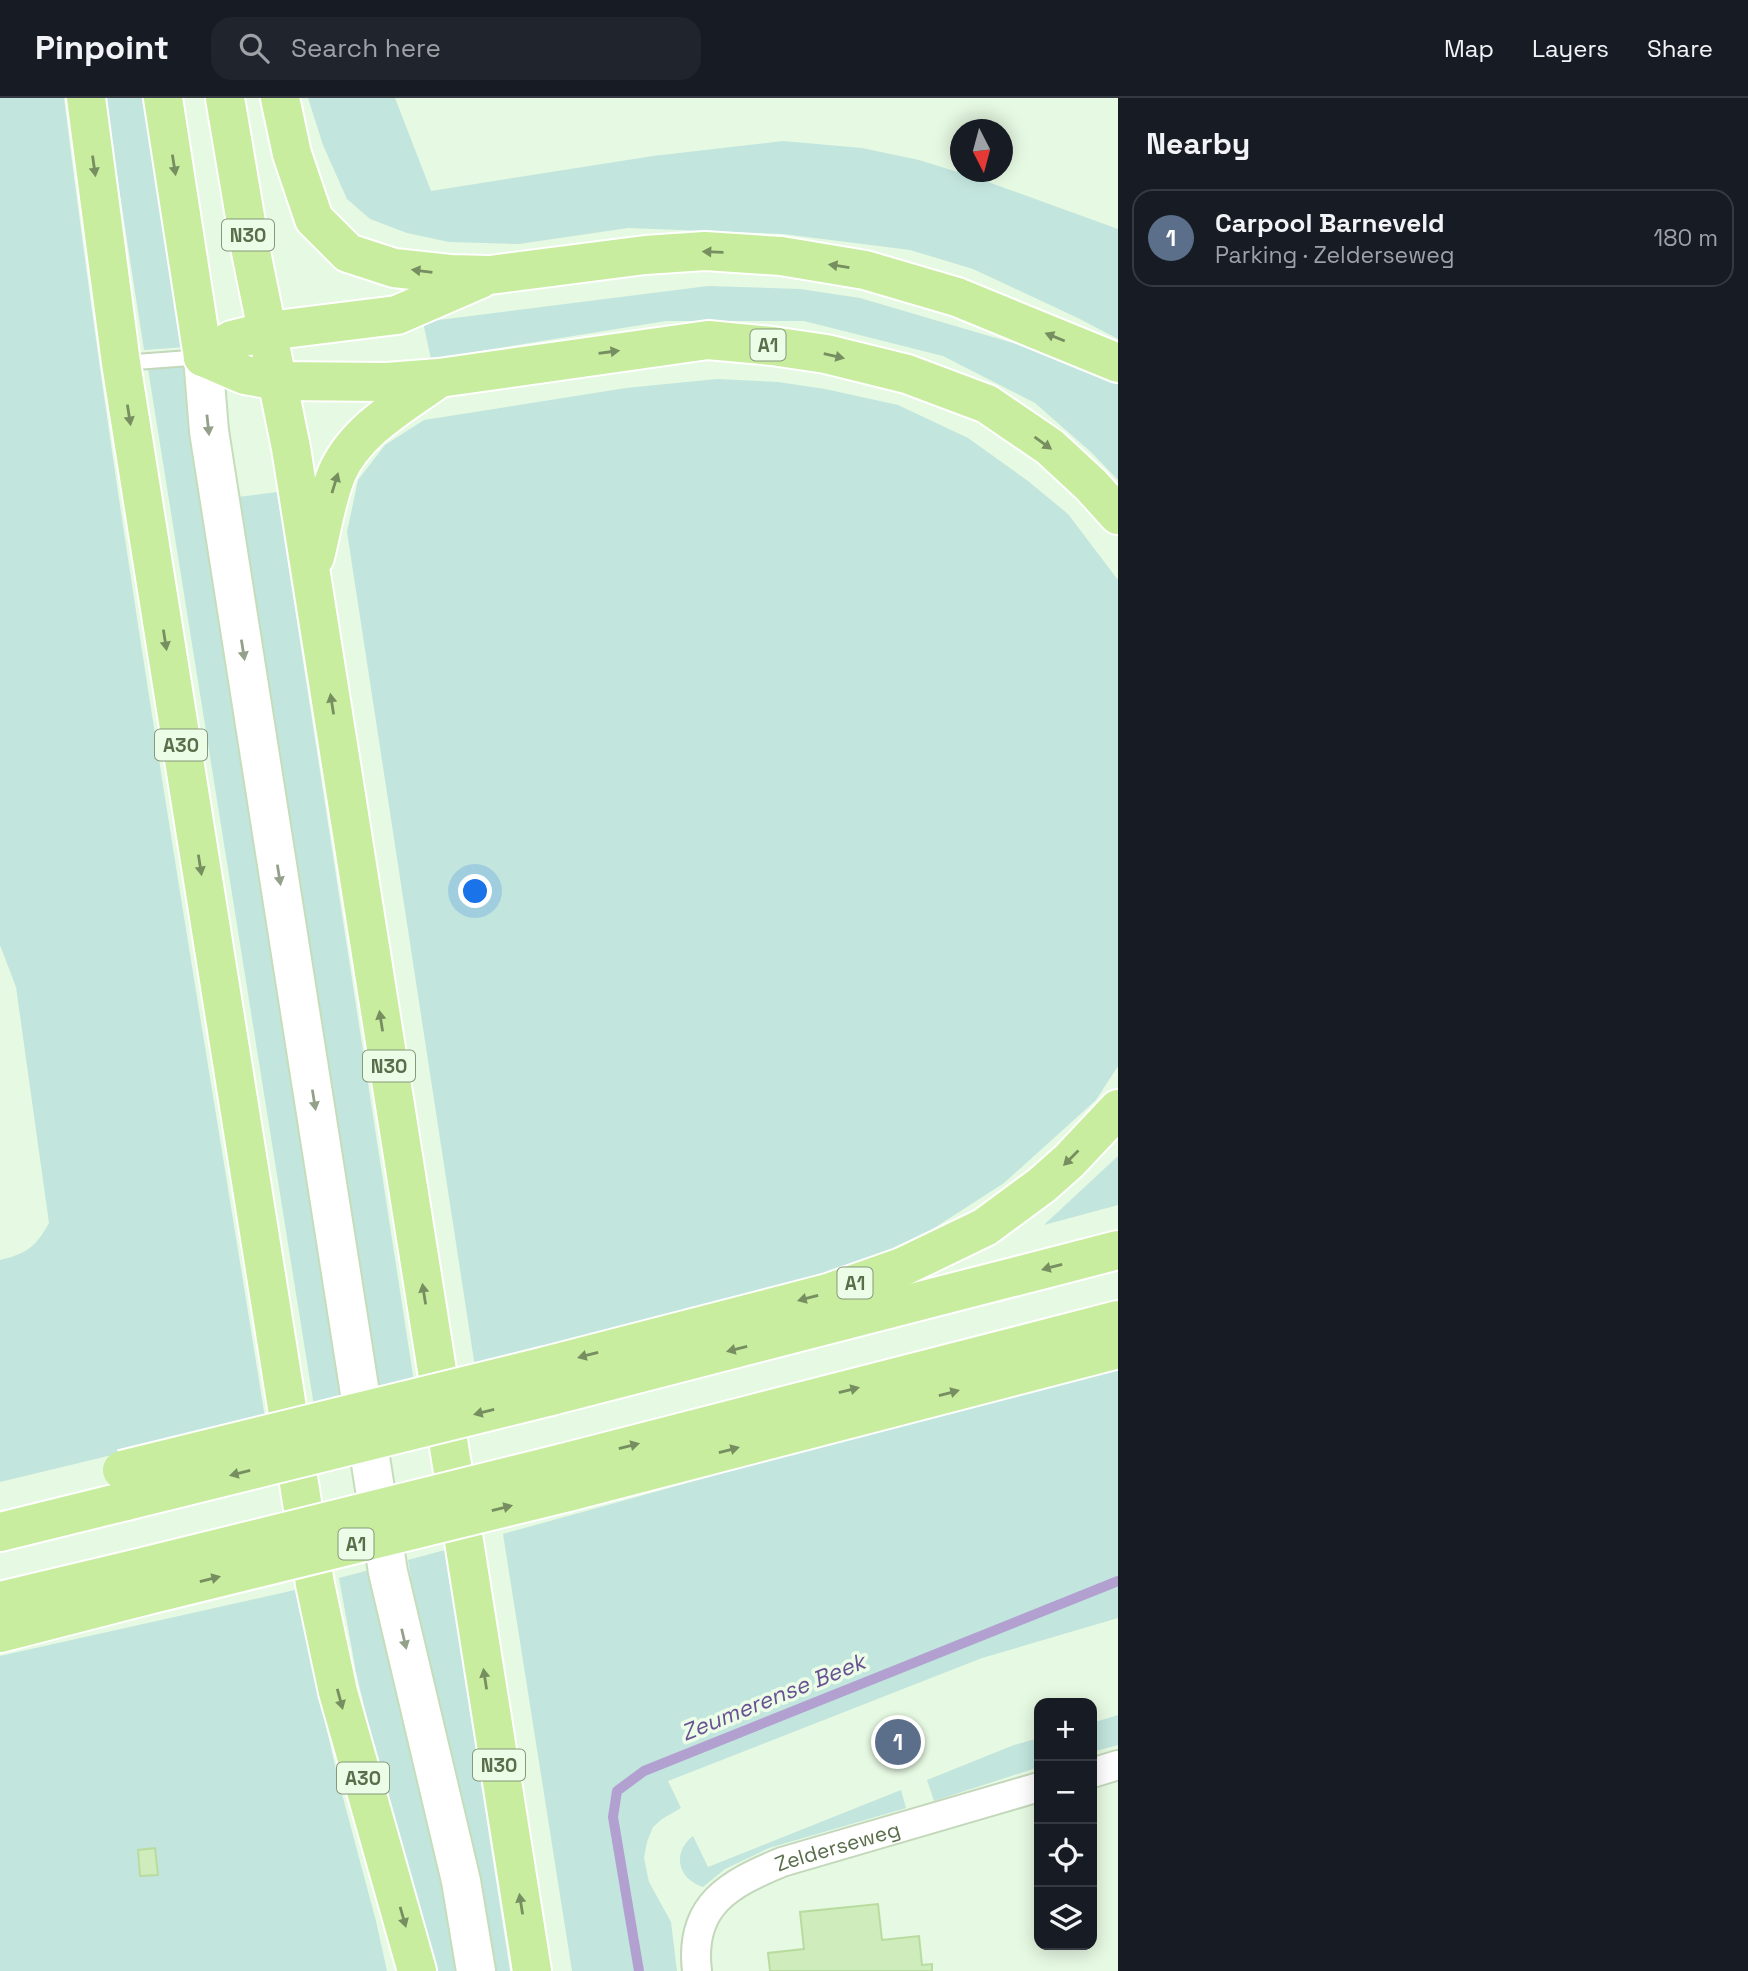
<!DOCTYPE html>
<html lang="en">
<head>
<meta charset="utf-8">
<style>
  :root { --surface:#171b24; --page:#20242c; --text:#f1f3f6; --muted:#9ea1a6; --line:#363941; --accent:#0f766e }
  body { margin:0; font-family:"Space Grotesk",sans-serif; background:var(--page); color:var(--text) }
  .controls { position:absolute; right:21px; bottom:21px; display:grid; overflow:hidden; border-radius:14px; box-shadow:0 4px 18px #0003 }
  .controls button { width:63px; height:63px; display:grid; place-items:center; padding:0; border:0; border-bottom:2px solid var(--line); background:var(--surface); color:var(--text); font:35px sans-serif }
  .compass { position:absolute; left:950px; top:21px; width:63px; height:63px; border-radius:50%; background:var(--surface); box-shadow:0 4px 18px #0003; rotate:174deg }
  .you { position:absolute; left:476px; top:794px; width:24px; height:24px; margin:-18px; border:5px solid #fff; border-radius:50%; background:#1a73e8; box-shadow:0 0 0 10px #1a73e833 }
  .badge { display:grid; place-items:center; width:46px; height:46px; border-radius:50%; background:var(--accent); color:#fff; font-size:23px; font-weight:700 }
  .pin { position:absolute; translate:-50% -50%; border:4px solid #fff; box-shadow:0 2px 7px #0006 }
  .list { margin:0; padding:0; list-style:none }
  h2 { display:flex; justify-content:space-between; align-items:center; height:91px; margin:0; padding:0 28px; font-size:30px }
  h2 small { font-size:23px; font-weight:400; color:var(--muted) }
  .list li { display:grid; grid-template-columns:46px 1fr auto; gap:21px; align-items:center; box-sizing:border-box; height:98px; margin:0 14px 14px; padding:0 14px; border:2px solid var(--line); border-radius:21px }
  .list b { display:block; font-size:26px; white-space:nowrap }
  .list p { margin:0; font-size:23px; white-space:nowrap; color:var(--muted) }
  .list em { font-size:23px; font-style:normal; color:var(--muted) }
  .icon { flex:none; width:38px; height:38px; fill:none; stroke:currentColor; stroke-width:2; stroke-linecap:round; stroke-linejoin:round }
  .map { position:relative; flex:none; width:1118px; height:1873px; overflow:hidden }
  header { display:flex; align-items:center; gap:42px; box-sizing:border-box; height:98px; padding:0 35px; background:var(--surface); border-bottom:2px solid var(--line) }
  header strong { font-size:33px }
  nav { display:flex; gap:38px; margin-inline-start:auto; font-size:24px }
  .search { width:490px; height:63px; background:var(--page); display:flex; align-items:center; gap:18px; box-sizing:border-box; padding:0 24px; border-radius:21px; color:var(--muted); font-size:26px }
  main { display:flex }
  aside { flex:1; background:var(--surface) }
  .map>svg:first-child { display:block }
  .green { fill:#c2e5de }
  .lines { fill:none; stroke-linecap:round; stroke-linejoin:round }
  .stream { stroke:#b2a0d1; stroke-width:10 }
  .building { fill:#cfecbc; stroke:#b8dc9f; stroke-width:2 }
  .lane-casing { stroke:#c3d7ba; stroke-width:18 }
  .street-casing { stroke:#c3d7ba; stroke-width:32 }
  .secondary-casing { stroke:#c6ddbb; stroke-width:42 }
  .highway-casing { stroke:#fff; stroke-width:42 }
  .lane { stroke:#fff; stroke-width:14 }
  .street { stroke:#fff; stroke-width:28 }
  .secondary { stroke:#fff; stroke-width:38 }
  .highway { stroke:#c8ed9f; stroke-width:38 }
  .highway-bridge-casing { stroke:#fff; stroke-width:42; stroke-linecap:butt }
  .highway-bridge { stroke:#c8ed9f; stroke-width:38 }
  .oneway { fill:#768e60 }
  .oneway2 { fill:#94a18a }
  .labels { text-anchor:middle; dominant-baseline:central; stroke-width:7; stroke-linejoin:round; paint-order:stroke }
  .shield { fill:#ebfde7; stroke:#86997a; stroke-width:2 }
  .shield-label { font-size:19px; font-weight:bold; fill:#5a6e4b }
  .street-label { font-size:21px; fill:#5a6e4b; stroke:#ebfde7 }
  .water-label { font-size:23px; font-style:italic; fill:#6a5193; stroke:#ebfde7 }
</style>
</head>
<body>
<header>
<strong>Pinpoint</strong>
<div class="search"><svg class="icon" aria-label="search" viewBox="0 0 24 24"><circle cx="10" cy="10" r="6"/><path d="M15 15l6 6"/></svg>Search here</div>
<nav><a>Map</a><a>Layers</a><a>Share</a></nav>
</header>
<main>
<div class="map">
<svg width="1118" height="1873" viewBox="0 0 1118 1873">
  <rect width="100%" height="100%" fill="#e6f9e2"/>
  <g class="green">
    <path d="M0,0H64C119,442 195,881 265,1320L0,1384V1162C26,1156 36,1149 49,1125L16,889L0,847Z"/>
    <path d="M105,0H147L186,249L144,252Z"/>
    <path d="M308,0H395L431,93L653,58L783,43L862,50L919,62L977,80L1118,131V241L1080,221L973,171L910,152L783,136L628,130L519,146L449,144L407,135L370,121L347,101L323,47Z"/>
    <path d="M708,188L800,191L860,200L1047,255L1118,285V382L1092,355L1035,305L943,258L804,223H666L431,261L423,224Z"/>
    <path d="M189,267L350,1299L314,1308L148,271Z"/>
    <path d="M717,281L778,284L825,291L898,307L968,340L1028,383L1068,416L1118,482V968L1096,1002L1004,1085L928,1134L882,1170L475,1269L347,434L358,382L385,347L424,322L626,290Z"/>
    <path d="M277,394L414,1284L379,1292L230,400Z"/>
    <path d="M1118,1058V1107L1044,1127Z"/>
    <path d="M1118,1266V1520L982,1560L668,1683L681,1710L662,1721L653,1729L647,1744L644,1760L649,1784L671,1824L677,1873H572L503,1436Z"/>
    <path d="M445,1452L510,1873H484L427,1585L408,1462Z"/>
    <path d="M373,1471L462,1873H438L385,1696L356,1574L339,1480Z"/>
    <path d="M295,1492L339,1685L376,1823L387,1873H0V1558Z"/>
    <path d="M1118,1617V1647L1092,1654V1625Z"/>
    <path d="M1039,1640V1669L934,1703L927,1682L1014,1647Z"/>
    <path d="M901,1692L906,1710L769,1750L725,1771L703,1789C677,1781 672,1754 693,1738L708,1769Z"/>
  </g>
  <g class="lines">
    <path class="stream" d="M639,1873L613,1719L617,1693L644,1673L1118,1483"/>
  </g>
  <g class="building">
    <path d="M155,1750L158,1777L140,1778L138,1752Z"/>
    <path d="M878,1806L882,1842L919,1838L922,1867L932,1866V1873H770L768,1855L804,1851L800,1814Z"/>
  </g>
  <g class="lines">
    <g class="lane-casing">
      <path id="lane" d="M122,265L203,259"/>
    </g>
    <g class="street-casing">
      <g id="street">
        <path d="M1092,1675L1118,1667"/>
        <path id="s1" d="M697,1873C689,1807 729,1786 782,1764L1039,1689"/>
      </g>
    </g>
    <g class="secondary-casing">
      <path id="secondary" d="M203,259L209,333L388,1474L461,1783L476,1873"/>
    </g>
    <g class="highway-casing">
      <g id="highway">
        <path d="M86,0L121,265L315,1486L338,1594L417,1873"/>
        <path d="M163,0L203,259"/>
        <path d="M225,0L251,154L291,350L532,1873"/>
        <path d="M280,0L292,56L314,121L348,155L394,170L450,176L490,177L645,157L705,153L781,158L865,172L957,199L1118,265"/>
        <path d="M203,259L245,277L279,283L387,284L439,280L708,242L772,248L826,256L907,276L987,306L1050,349L1091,387L1118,417"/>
        <path d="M203,259L232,242L268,233L397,217L480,181"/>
        <path d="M315,459C322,432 326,401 337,375C356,332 402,307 438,281"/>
        <path d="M546,1268L828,1195L902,1169L985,1129L1042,1087L1069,1063L1118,1011"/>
        <path d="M551,1298L1118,1152"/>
        <path d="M563,1365L1118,1222"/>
        <path d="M568,1394L1118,1251"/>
        <path d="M0,1434L126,1403"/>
        <path d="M0,1503L139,1470"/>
        <path d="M0,1535L144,1498"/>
      </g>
    </g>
    <use href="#lane" class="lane"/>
    <use href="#street" class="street"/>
    <use href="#secondary" class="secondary"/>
    <use href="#highway" class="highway"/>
    <g class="highway-bridge-casing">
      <g id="highway-bridge">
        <path d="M122,1372L546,1268"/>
        <path d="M126,1403L551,1298"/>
        <path d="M139,1470L563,1365"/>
        <path d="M144,1498L568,1394"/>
      </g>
    </g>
    <use href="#highway-bridge" class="highway-bridge"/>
  </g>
  <defs><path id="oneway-solid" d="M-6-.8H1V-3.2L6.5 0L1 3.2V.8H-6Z" transform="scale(1.75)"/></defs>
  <g class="oneway">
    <use href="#oneway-solid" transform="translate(174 67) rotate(81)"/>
    <use href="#oneway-solid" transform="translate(94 68) rotate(82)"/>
    <use href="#oneway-solid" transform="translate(713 154) rotate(-178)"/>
    <use href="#oneway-solid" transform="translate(839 168) rotate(-171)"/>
    <use href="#oneway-solid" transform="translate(422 173) rotate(-173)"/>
    <use href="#oneway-solid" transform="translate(1055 239) rotate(-158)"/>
    <use href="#oneway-solid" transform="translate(609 254) rotate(-8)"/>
    <use href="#oneway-solid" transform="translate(834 258) rotate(13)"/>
    <use href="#oneway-solid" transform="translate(129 317) rotate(81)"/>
    <use href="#oneway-solid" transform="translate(1043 345) rotate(36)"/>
    <use href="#oneway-solid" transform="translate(335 385) rotate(-73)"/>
    <use href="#oneway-solid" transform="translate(165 542) rotate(81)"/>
    <use href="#oneway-solid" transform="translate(332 606) rotate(-99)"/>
    <use href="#oneway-solid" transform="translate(200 767) rotate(81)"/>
    <use href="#oneway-solid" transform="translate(381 923) rotate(-99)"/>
    <use href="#oneway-solid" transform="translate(1071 1060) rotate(135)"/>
    <use href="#oneway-solid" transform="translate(1052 1169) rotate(165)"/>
    <use href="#oneway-solid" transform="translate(424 1196) rotate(-99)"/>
    <use href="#oneway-solid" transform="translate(808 1200) rotate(165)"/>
    <use href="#oneway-solid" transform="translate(737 1251) rotate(166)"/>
    <use href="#oneway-solid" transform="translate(588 1257) rotate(165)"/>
    <use href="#oneway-solid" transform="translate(849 1292) rotate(-14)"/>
    <use href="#oneway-solid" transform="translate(949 1295) rotate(-15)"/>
    <use href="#oneway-solid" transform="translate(484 1314) rotate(166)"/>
    <use href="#oneway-solid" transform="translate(629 1348) rotate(-14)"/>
    <use href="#oneway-solid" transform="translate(729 1352) rotate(-15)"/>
    <use href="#oneway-solid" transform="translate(240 1375) rotate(166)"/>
    <use href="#oneway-solid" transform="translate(502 1410) rotate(-14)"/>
    <use href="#oneway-solid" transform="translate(210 1481) rotate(-14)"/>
    <use href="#oneway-solid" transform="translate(485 1581) rotate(-99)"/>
    <use href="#oneway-solid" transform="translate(340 1601) rotate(75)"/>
    <use href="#oneway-solid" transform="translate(521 1806) rotate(-99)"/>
    <use href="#oneway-solid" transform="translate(403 1819) rotate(74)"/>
  </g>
  <g class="oneway2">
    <use href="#oneway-solid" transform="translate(208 327) rotate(84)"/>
    <use href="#oneway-solid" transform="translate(243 552) rotate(81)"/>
    <use href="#oneway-solid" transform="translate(279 777) rotate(81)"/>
    <use href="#oneway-solid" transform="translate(314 1002) rotate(81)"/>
    <use href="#oneway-solid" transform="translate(404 1541) rotate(77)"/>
  </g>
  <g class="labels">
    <g class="shield">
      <rect x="222" y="121.5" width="52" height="31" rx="5"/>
      <rect x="750.5" y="231.5" width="35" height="31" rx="5"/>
      <rect x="155" y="631.5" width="52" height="31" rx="5"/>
      <rect x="363" y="952.5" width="52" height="31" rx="5"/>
      <rect x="837.5" y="1169.5" width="35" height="31" rx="5"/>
      <rect x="338.5" y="1430.5" width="35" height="31" rx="5"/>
      <rect x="473" y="1651.5" width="52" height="31" rx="5"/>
      <rect x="337" y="1664.5" width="52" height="31" rx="5"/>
    </g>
    <g class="shield-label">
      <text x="248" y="137">N30</text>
      <text x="768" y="247">A1</text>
      <text x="181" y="647">A30</text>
      <text x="389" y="968">N30</text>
      <text x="855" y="1185">A1</text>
      <text x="356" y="1446">A1</text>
      <text x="499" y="1667">N30</text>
      <text x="363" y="1680">A30</text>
    </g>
    <g class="street-label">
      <text stroke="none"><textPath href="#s1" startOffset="210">Zelderseweg</textPath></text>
    </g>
    <g class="water-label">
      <text transform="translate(773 1599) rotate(-22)">Zeumerense Beek</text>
    </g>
  </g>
</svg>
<div class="controls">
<button>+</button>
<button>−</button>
<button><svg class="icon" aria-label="locate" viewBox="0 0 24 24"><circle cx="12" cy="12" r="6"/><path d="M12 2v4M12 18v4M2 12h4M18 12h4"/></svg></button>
<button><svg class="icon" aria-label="layers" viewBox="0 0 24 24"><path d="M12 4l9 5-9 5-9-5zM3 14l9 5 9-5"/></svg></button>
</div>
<svg class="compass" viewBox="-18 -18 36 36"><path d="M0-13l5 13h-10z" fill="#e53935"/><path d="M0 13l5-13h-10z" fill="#9ea1a6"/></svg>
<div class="you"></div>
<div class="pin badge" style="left:898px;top:1644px;background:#5c6f8a">1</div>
</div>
<aside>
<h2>Nearby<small></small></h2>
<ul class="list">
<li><span class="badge" style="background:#5c6f8a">1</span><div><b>Carpool Barneveld</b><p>Parking · Zelderseweg</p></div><em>180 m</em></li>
</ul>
</aside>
</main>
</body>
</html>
